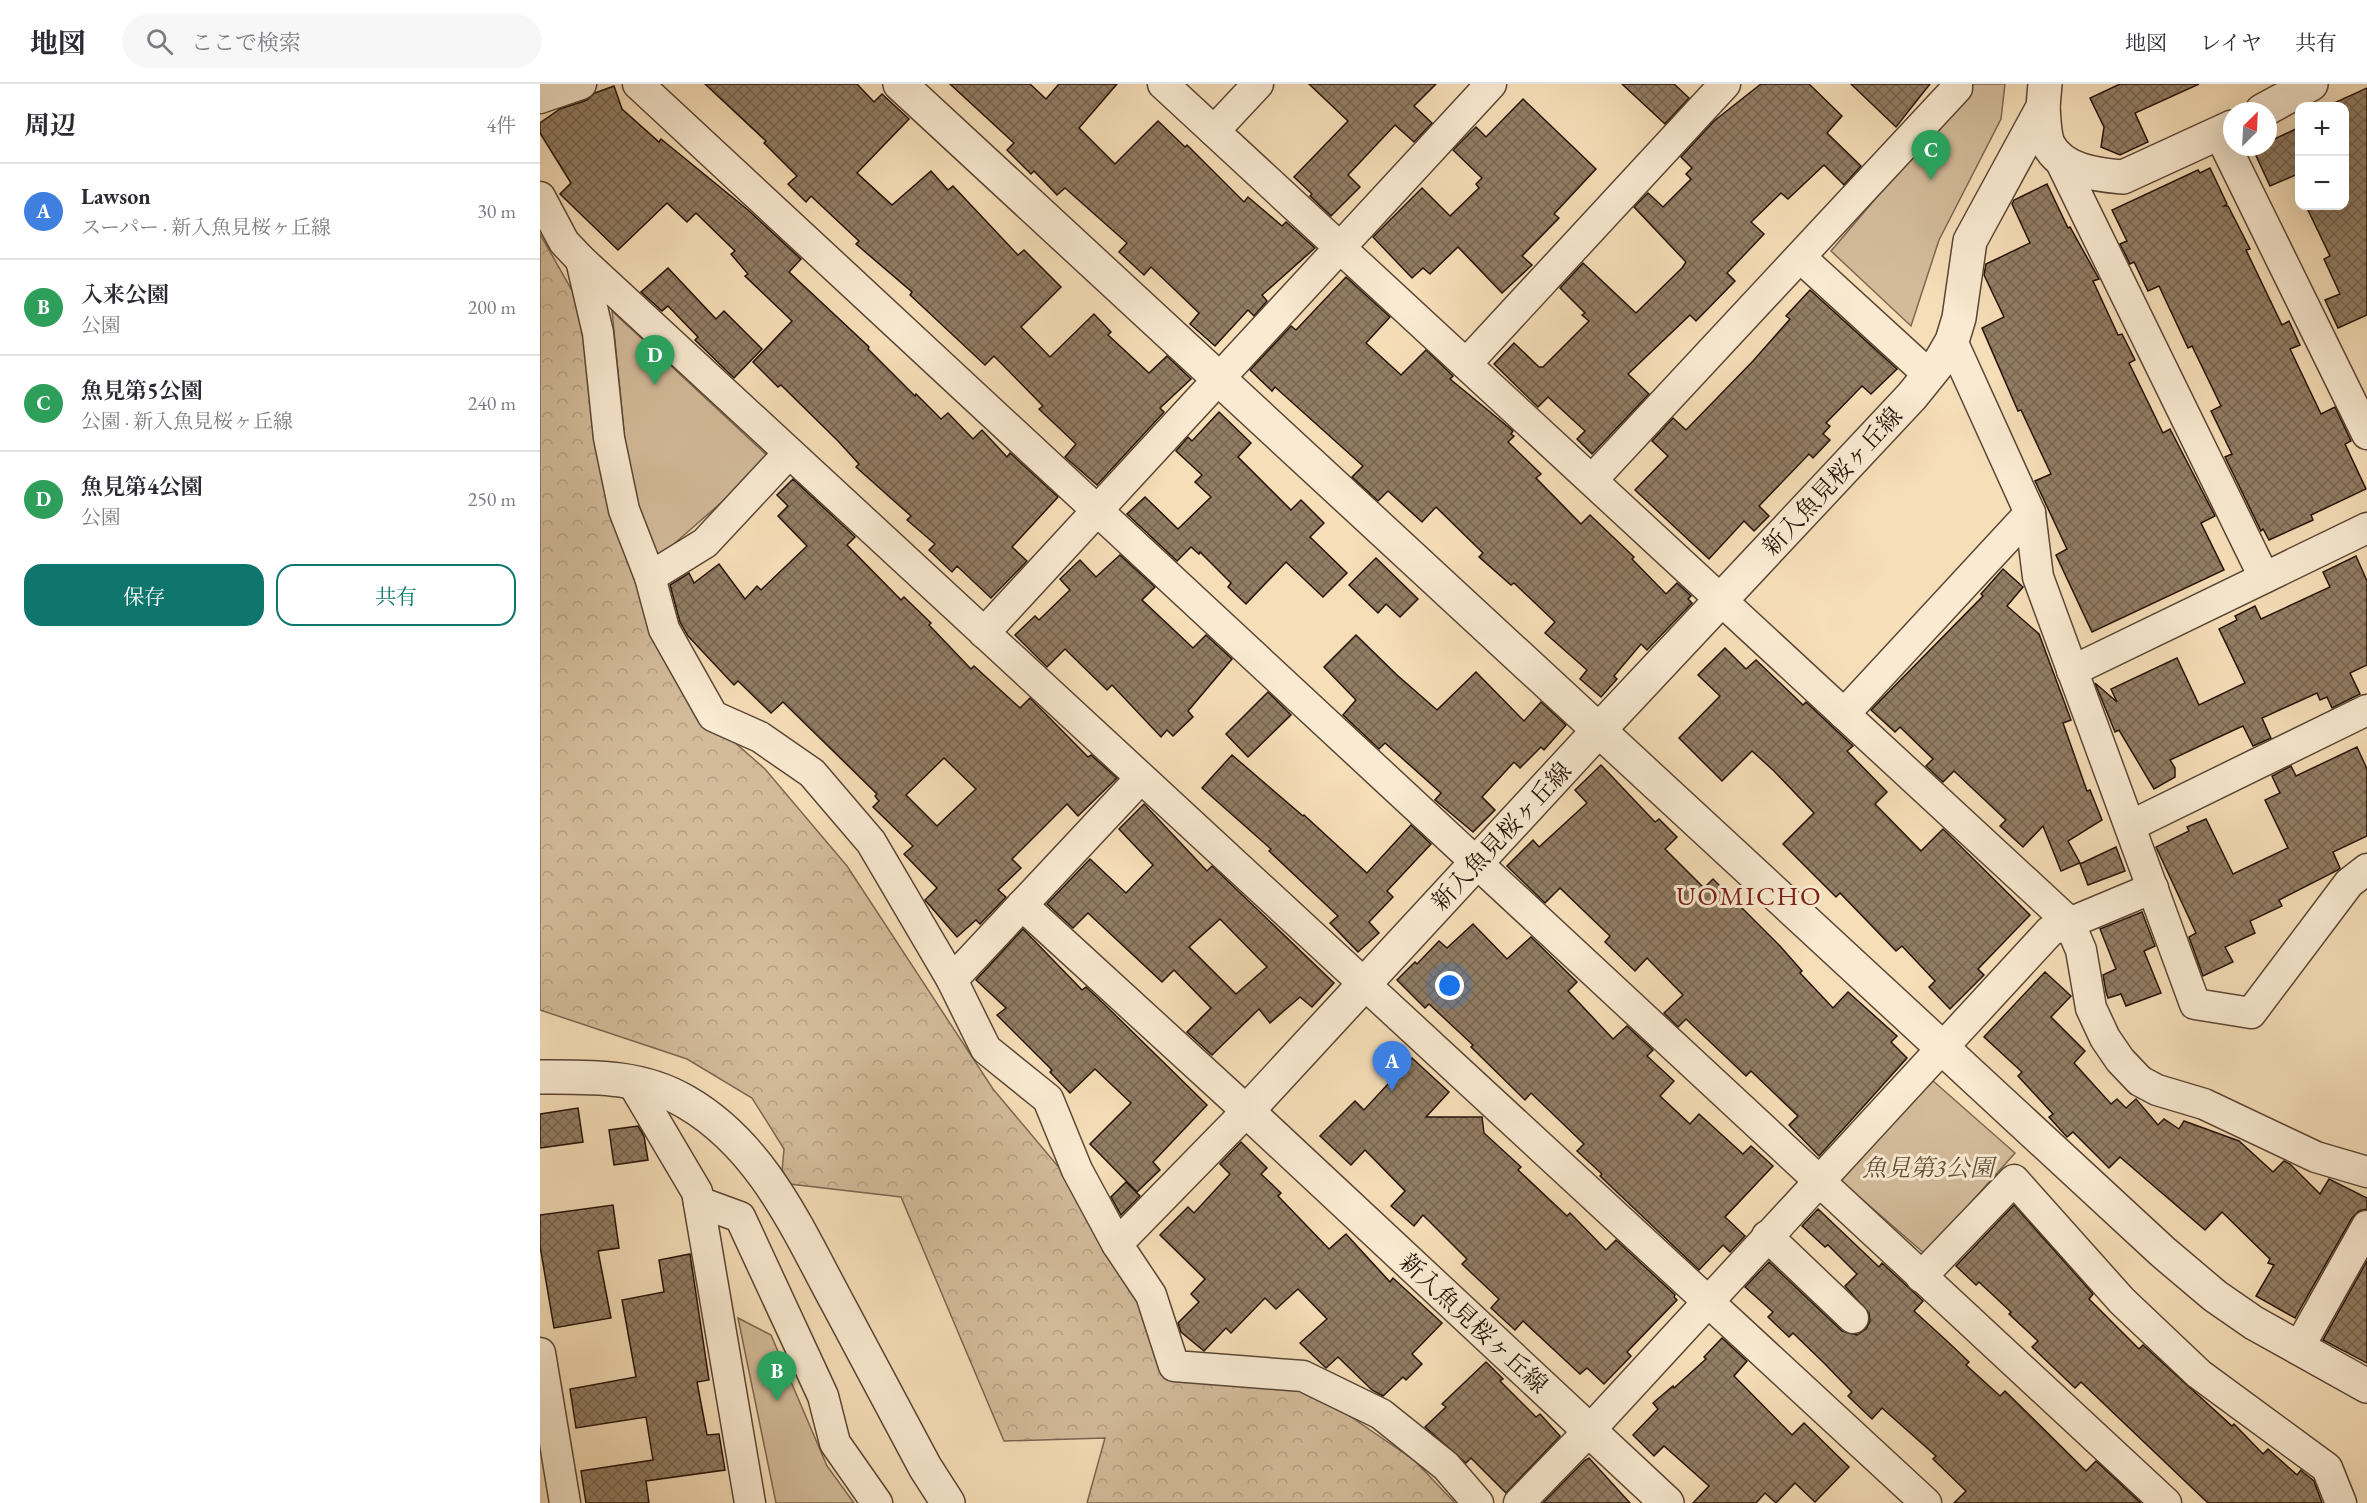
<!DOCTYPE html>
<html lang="ja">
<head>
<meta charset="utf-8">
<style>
  :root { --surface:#fff; --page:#f7f7f7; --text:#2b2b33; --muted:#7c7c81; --line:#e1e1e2; --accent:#0f766e }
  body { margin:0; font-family:"EB Garamond","Noto Serif JP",serif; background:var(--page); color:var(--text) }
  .controls { position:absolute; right:18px; top:18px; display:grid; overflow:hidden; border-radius:12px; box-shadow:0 6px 24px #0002 }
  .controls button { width:54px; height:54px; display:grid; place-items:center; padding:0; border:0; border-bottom:2px solid var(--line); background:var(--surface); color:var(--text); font:30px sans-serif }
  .compass { position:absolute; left:1683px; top:18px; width:54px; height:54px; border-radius:50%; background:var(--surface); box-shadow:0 6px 24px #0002; rotate:24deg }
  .you { position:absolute; left:910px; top:902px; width:21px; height:21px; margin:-15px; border:4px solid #fff; border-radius:50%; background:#1a73e8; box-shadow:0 0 0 9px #1a73e833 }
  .badge { display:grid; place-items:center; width:39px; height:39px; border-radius:50%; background:var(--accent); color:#fff; font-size:20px; font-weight:700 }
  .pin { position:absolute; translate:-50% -50px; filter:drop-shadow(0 2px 3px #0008) }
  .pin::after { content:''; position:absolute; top:32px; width:21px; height:18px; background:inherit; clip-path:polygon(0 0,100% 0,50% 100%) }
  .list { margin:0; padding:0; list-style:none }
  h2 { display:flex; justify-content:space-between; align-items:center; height:78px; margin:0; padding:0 24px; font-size:26px }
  h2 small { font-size:20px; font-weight:400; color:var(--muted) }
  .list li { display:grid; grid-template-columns:39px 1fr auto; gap:18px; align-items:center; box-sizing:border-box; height:96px; padding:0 24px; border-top:2px solid var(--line) }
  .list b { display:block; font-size:22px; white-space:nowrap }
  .list p { margin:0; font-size:20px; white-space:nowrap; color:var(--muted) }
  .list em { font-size:20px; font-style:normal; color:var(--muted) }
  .actions { display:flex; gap:12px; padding:18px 24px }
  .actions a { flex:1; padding:14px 0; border:2px solid var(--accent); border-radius:18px; text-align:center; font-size:21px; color:var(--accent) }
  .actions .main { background:var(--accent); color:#fff }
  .icon { flex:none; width:33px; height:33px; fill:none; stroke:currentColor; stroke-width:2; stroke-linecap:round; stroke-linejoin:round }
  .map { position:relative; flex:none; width:1827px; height:1419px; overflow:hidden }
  header { display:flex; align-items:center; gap:36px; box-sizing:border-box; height:84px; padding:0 30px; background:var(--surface); border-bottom:2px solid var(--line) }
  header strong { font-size:28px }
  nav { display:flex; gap:33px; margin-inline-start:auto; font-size:21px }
  .search { width:420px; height:54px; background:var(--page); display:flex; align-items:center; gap:15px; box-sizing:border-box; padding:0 21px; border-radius:33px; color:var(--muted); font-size:22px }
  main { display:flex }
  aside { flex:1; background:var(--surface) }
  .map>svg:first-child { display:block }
  .green { fill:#d3bb9a; stroke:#7c6752; stroke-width:1.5 }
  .forest { fill:url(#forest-crowns); stroke:#7c6752; stroke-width:1.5 }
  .building { fill:url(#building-cross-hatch); stroke:#261309; stroke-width:1.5; fill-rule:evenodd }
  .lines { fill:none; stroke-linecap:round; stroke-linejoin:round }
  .minor-casing { stroke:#5a4635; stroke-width:33 }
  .tertiary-casing { stroke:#5a4635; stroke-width:36 }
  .minor { stroke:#f9ead1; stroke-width:30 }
  .tertiary { stroke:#f9ead1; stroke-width:33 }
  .labels { text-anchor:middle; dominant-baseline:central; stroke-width:6; stroke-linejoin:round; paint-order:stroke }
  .street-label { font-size:24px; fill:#261309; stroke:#f9ead1 }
  .park-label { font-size:24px; font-style:italic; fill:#634e3c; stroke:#f9ead1 }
  .quarter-label { font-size:27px; letter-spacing:1.5px; fill:#7a1f14; stroke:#f9ead1 }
</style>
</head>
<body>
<header>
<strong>地図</strong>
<div class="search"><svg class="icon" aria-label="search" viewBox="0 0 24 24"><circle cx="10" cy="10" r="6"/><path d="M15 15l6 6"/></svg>ここで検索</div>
<nav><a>地図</a><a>レイヤ</a><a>共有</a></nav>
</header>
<main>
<aside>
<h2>周辺<small>4件</small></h2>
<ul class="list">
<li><span class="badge" style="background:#3f7fe0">A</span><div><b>Lawson</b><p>スーパー · 新入魚見桜ヶ丘線</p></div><em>30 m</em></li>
<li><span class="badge" style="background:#2e9e5b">B</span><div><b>入来公園</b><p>公園</p></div><em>200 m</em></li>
<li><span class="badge" style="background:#2e9e5b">C</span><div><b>魚見第5公園</b><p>公園 · 新入魚見桜ヶ丘線</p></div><em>240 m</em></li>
<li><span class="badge" style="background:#2e9e5b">D</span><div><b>魚見第4公園</b><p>公園</p></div><em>250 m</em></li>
</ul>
<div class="actions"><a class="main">保存</a><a>共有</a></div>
</aside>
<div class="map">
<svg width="1827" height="1419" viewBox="0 0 1827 1419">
  <defs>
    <pattern id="forest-crowns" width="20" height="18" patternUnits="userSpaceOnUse" patternTransform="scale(1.5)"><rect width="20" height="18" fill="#d3bb9a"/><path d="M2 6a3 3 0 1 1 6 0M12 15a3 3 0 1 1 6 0" fill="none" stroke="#b5a083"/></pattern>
    <pattern id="building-cross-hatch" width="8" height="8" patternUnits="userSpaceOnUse" patternTransform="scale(1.5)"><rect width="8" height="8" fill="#927d64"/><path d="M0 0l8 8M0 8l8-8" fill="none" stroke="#776551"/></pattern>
  </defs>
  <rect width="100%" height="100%" fill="#f6deb8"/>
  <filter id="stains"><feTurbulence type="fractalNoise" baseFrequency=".00333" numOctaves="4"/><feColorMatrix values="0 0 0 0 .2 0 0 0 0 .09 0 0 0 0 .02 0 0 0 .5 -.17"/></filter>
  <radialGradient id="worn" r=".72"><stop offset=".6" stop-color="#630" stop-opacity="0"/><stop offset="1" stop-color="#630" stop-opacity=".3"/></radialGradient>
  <g class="green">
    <path d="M1433,0H1465L1461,35L1399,156L1371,242L1291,167Z"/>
    <path d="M72,227L231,375L111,480L88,389Z"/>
    <path d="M1392,996L1475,1069L1385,1170L1301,1097Z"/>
    <path d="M198,1234L231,1251L287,1382L314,1419H236Z"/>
  </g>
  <path class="forest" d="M0,150L47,233L69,418L167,634L225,685L307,782L453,1005L532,1099L605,1217L630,1284L773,1307L874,1376L915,1419H547L565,1354L464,1357L361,1113L241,1099L244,1065L212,1014L147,975L0,926Z"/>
  <g class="building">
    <path d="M165,0H317L334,18L342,10L369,35L317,89L352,121L391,87L408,106L413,102L478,171L484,166L521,203L481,243L510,273L554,230L571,248L568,251L609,289L627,272L651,295L620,324L624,328L557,401L525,373L536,360L499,325L503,322L454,272L445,281L370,211L372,208L316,160L319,157L271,112L266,118L248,100L257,92L224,59L226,57Z"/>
    <path d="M410,0H490L506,15L519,0H577L539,44L575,80L618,37L645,63L647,61L704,118L708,113L742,142L746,138L775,164L722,211L727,217L714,232L708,226L675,262L650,240L659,229L611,183L604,191L579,168L587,159L525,104L517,111L494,87L491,90L467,66L474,59Z"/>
    <path d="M769,0H896L874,22L892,39L874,58L855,41L808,91L820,103L791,132L770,112L772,110L754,93L808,37Z"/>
    <path d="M1082,0H1134L1149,14L1125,40Z"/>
    <path d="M1221,0H1269L1302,32L1287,49L1321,82L1304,101L1284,81L1248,115L1241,109L1211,138L1224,150L1187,189L1195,197L1156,237L1150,231L1088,290L1109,310L1052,370L1037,355L1045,347L1008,313L998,323L954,280L974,259L999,283H1003L1049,237L1042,231L1045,229L1020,204L1043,179L1096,229L1142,184L1146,178L1094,123L1108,109L1123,123L1151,95L1146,90L1152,84L1141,73L1174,37Z"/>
    <path d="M1311,0H1390L1356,43Z"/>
    <path d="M1580,0H1659L1595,29L1608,58L1580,71L1561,63L1564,43L1550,14Z"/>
    <path d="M74,2L82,25L119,58L121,55L208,126L261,175L249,188L329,263L328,265L375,312L376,310L401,335L408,329L433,355L442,346L467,373L470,369L518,413L472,463L487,477L451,514L417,482L412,488L389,466L395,460L367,436L371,432L316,383L319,380L298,357L241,301L238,303L213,278L252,237L205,192L208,190L191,170L195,167L156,129L147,138L127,119L78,166L20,110L31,99L0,49V39L20,25L47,16L55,9Z"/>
    <path d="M1827,4V231L1798,244L1785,216L1800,210L1784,175L1790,172L1766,122H1804V22H1798L1796,18Z"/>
    <path d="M983,15L1056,85L1014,130L1019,134L982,172L992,181L962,209L918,163L890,190L883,184L872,194L833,153L882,104L910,132L939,104L936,100L942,94L913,66L936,43L946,53Z"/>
    <path d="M1760,43V89L1730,102L1712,63H1728V58Z"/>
    <path d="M1670,84L1687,120L1684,122H1688L1710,165L1706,166L1742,241L1749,237L1760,261L1750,265L1781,330L1795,323L1811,357L1805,360L1826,405L1771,431L1773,436L1729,456L1723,445L1721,447L1685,373L1692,370L1671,327L1681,322L1652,262L1648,264L1619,202L1608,207L1594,178L1590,180L1580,160L1587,157L1572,126L1658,86L1660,89Z"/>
    <path d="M1507,100L1528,144L1530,143L1559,195L1553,197L1578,251L1582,250L1595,276L1589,279L1623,349L1630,345L1675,432L1661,439L1684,486L1552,548L1516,471L1527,465L1495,397L1511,390L1481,326L1478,327L1442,244L1464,233L1444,191L1446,180L1490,159L1472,120L1474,116Z"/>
    <path d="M128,184L176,235L184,227L222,265L194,294L155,256L158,253L128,222L122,227L101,208Z"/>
    <path d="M806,193L850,233L826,259L861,291L886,266L913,292L910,295L973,347L971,350L974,352L968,358L1001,390L996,394L1041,440L1050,431L1094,473L1092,475L1126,510L1137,499L1151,512L1148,515L1152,519L1107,566L1101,560L1074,592L1077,595L1061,613L1040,595L1047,586L1005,549L1015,538L974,499L971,501L939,473L943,469L896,423L882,438L848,407L838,417L812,393L823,382L735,303L732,307L710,286L751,242L756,246Z"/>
    <path d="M1270,206L1357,285L1331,310L1322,302L1286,339L1290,342L1283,350L1290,356L1273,374L1269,370L1219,422L1229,432L1214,447L1204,437L1169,475L1095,406L1128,372L1112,357L1133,334L1146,346L1213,277L1250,235L1246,232Z"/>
    <path d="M679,328L711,359L698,373L751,426L761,416L784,439L770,453L807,489L783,513L746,478L706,520L688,503L691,499L660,468L659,470L651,463L637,477L587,430L605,413L638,445L671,413L655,398L662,391L636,367L648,353L652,357Z"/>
    <path d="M253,395L315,453L307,461L361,516L364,513L391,539L389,541L431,585L434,582L480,624L490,614L548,673L551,671L577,694L538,732L527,720L472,775L481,784L458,806L466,813L440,840L436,836L417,853L385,816L397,804L364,770L373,762L333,723L339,717L335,712L337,710L243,618L231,629L198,597L194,601L148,552L140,538L130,501L149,489L154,499L179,480L205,515L217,502L221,506L267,462L238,432L248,422L237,411ZM404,674L436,705L397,742L366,711Z"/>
    <path d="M580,471L615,503L602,516L653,564L666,551L692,575L648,627L653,633L633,652L627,646L621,653L572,601L567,606L525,565L507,583L475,551L495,532L499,536L530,506L520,495L540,476L556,493Z"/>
    <path d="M1816,472L1827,497V581L1810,589L1820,610L1792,624L1787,613L1780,616L1777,609L1722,634L1731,654L1713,662L1703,642L1694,646L1630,676L1635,684V693L1614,705L1579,646L1575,648L1555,599L1577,618L1571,605L1637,574L1659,621L1705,599L1679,545L1697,536L1695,532L1715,522L1721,535L1790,503L1783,488Z"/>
    <path d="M836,474L878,515L860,533L846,520L838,529L809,501Z"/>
    <path d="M1463,485L1483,503L1467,522L1499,550L1531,636L1523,639L1547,707L1550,706L1562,736L1528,757L1540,779L1521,787L1503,742L1483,763L1460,742L1466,736L1414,687L1403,698L1386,682L1393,675L1360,643L1355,648L1331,626L1443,512L1441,510Z"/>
    <path d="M816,551L857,591L897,626L936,588L984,637L1001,618L1026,641L1004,666L1001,663L980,684L974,678L942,713L955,726L933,748L895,716L901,709L845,659L839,665L803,631L816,616L784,583Z"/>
    <path d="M1185,564L1206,585L1216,576L1263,621L1266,618L1313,662L1307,667L1347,708L1335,720L1381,767L1403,745L1490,831L1438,885L1444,891L1410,925L1389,903L1395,897L1362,862L1356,867L1300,809L1296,813L1243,760L1274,729L1234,687L1212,667L1182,697L1139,654L1180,612L1158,591Z"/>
    <path d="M728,608L751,631L708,673L686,650Z"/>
    <path d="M1817,663L1827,685V752L1793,768L1800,784L1798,786L1739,816L1742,822L1710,837L1715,849L1685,863L1693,878L1663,892L1649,853L1656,849L1616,763L1649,747L1647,743L1666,735L1693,790L1748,764L1725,716L1740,709L1732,692L1751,682L1756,692Z"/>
    <path d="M692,671L763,732L764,731L827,789L871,741L891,760L847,807L853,813L829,838L839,849L818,868L790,839L798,832L729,767L731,765L662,704Z"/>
    <path d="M1061,681L1115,738L1119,735L1137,753L1125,765L1164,804L1173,795L1240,862L1262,887L1260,889L1293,924L1308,908L1357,952L1351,958L1367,974L1279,1072L1249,1041L1258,1032L1211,987L1206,992L1146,935L1138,943L1124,929L1143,911L1107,874L1095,887L1065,858L1070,852L1020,804L1005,819L967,782L993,756L999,763L1047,719L1035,706Z"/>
    <path d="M604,720L667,787L672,782L794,899L772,923L760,913L730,939L719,925L672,971L647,948L671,924L634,886L622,898L548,829L533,844L507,820L550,775L586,809L613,781L579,745ZM680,835L727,883L696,910L649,863Z"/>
    <path d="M1576,763L1585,787L1548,801L1540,780Z"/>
    <path d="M1602,828L1615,862L1604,867L1621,909L1586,922L1581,910L1568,914L1566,908L1563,891L1576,885L1560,845Z"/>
    <path d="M933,840L967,875L991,853L1037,898L1028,907L1073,955L1087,942L1113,966L1107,972L1134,997L1120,1012L1150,1040L1159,1030L1203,1070L1211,1062L1233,1082L1185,1133L1205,1152L1190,1168L1183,1161L1159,1186L1060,1092L1062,1090L1037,1067L1044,1060L991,1009L985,1016L931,963L933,961L889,920L885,924L857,896L875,878L877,880L899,857L907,864Z"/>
    <path d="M483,845L542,906L546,903L564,920L667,1021L613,1078L620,1086L597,1108L550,1060L591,1019L555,985L530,1009L510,988L512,986L457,931L466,924L436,896Z"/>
    <path d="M1505,888L1531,912L1511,933L1545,967L1534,979L1571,1020L1577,1015L1586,1024L1596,1015L1618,1041L1624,1035L1639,1045L1644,1037L1699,1057L1733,1088L1744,1077L1750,1080L1780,1110L1789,1095L1827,1114V1125L1819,1127L1812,1134L1755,1234L1716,1212L1734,1181L1728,1179L1730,1175L1682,1128L1665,1146L1580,1073L1569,1084L1533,1048L1527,1053L1509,1033L1513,1030L1478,992L1482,988L1444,953Z"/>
    <path d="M872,974L909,1008L886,1033H942L944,1049L981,1083L978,1086L1027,1132L1030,1129L1066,1166L1076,1156L1135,1211L1134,1213L1137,1216L1087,1268L1091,1272L1064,1300L1047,1284L1040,1290L983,1237L975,1246L951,1224L959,1215L922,1180L927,1175L883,1131L874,1142L851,1122L865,1107L825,1066L811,1081L780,1052L815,1017L824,1026Z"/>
    <path d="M38,1024L43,1058L0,1064V1030Z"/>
    <path d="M98,1042L104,1052L108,1076L74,1081L69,1046Z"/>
    <path d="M701,1058L727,1084L721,1090L741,1109L738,1112L789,1165L806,1150L850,1198L853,1194L902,1239L872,1270L882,1280L866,1296L863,1293L843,1312L832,1306L798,1273L786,1284L760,1259L787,1235L758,1205L736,1225L725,1214L691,1249L686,1244L664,1267L641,1248L638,1239L659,1218L651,1210L665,1195L620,1151L648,1123L654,1129L690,1090L680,1080Z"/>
    <path d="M586,1098L600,1112L581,1131L571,1113Z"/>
    <path d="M73,1121L79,1164L58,1167L71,1234L14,1244L0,1162V1131Z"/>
    <path d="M1474,1121L1553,1210L1549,1215L1599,1265L1603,1261L1692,1342L1694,1340L1723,1370L1728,1365L1757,1391L1761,1386L1764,1389L1774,1397L1782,1419H1668L1541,1298L1535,1304L1492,1263L1498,1257L1469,1230L1471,1228L1439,1198L1436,1201L1416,1182Z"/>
    <path d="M1278,1125L1339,1183L1342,1179L1383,1217L1374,1227L1408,1258L1429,1278L1426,1281L1460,1312L1465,1307L1546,1387L1556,1377L1601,1419H1414L1426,1407L1393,1375L1396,1372L1342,1324L1332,1335L1308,1312L1312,1308L1285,1280L1253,1249L1249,1253L1228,1233L1233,1228L1205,1203L1229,1178L1302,1247L1317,1251L1326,1245L1330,1237L1329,1229L1305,1202L1317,1190L1288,1161L1285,1163L1262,1142Z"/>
    <path d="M150,1170L169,1296L157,1298L167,1351L179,1350L185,1386L106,1397L109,1419H46L41,1387L113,1376L106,1333L36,1344L30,1305L96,1293L82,1216L124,1208L119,1176Z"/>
    <path d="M1827,1177V1279L1783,1256Z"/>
    <path d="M1182,1254L1207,1277L1194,1292L1252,1351L1264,1339L1309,1383L1275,1418L1255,1399L1236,1419L1225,1409L1216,1419H1153L1169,1402L1124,1362L1114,1372L1093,1351L1118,1325L1113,1319L1133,1302L1134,1304L1166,1275L1164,1273Z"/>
    <path d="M946,1278L963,1295L960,1297L996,1333L1000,1330L1020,1352L966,1409L931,1374L926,1379L885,1343L906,1323L902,1320Z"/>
    <path d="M1049,1374L1090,1419H1003L1044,1377Z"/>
  </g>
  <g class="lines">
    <g class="minor-casing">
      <g id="minor">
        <path d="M98,0L1626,1419"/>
        <path d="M623,0L1529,838L1541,866L1551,924L1565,954L1580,976L1600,997L1617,1006L1664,1020L1776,1073L1827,1088"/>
        <path d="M0,14L41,0"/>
        <path d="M674,47L718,0"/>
        <path d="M1679,49L1827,350"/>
        <path d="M1518,72L1724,493"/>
        <path d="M0,113L24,158L41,176L1386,1419"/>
        <path d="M1260,173L1389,291"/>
        <path d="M41,176L58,249L69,354L84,426L110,493"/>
        <path d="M1412,257L1490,429L1498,493L1655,920L1711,929L1809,799L1827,785"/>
        <path d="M926,280L1185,0"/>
        <path d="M249,369L165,459L110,493L124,545L173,632L220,653L272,689L331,758L412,896L446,965L508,1015L537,1086L577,1160"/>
        <path d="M1052,396L1417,4V0"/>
        <path d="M444,549L951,0"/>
        <path d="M1532,587L1827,444"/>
        <path d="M1304,630L1490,429"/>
        <path d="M1590,742L1827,626"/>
        <path d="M482,821L707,1027L577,1160L611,1211L634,1282L763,1292L841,1330L906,1382L938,1419"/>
        <path d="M412,896L601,694"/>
        <path d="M92,998L157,1108L210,1419"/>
        <path d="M159,1118L200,1133L283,1312L295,1359L337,1419"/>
        <path d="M1227,1152L1313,1234"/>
        <path d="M1381,1193L1474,1096L1582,1217L1659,1290L1787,1384L1801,1419"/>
        <path d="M1758,1265L1827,1142"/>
        <path d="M0,1269L25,1419"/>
        <path d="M979,1419L1049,1347L1510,847L1613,804"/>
      </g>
    </g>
    <g class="tertiary-casing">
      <g id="tertiary">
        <path d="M360,0L1623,1168L1675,1212L1714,1239L1827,1302"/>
        <path d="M1503,23C1504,34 1504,50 1508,60C1522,87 1557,91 1583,93L1692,43"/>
        <path d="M1722,27L1771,0"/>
        <path d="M0,993C50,993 101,991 146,1018C222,1062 257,1144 297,1218C326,1273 356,1328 385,1383L408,1419"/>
        <path d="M1127,1419L707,1027L1058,647L1372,312L1401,276L1412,257L1419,234L1430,157L1503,23L1505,0"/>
      </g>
    </g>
    <use href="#minor" class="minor"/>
    <use href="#tertiary" class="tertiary"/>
  </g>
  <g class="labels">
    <g class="street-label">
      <text transform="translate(1292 397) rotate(-47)">新入魚見桜ヶ丘線</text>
      <text transform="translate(961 752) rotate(-47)">新入魚見桜ヶ丘線</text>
      <text transform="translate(934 1239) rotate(43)">新入魚見桜ヶ丘線</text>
    </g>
    <g class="park-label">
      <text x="1388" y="1083">魚見第3公園</text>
    </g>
    <g class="quarter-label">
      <text x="1209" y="811">UOMICHO</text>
    </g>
  </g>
  <rect width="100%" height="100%" filter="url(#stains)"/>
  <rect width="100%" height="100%" fill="url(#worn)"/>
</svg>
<div class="controls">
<button>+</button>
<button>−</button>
</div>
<svg class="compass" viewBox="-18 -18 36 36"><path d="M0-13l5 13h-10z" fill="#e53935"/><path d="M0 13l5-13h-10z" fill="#7c7c81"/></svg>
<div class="you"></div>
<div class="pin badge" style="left:852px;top:1007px;background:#3f7fe0">A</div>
<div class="pin badge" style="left:237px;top:1317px;background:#2e9e5b">B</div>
<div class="pin badge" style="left:1391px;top:96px;background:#2e9e5b">C</div>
<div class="pin badge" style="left:115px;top:301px;background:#2e9e5b">D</div>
</div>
</main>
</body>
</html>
